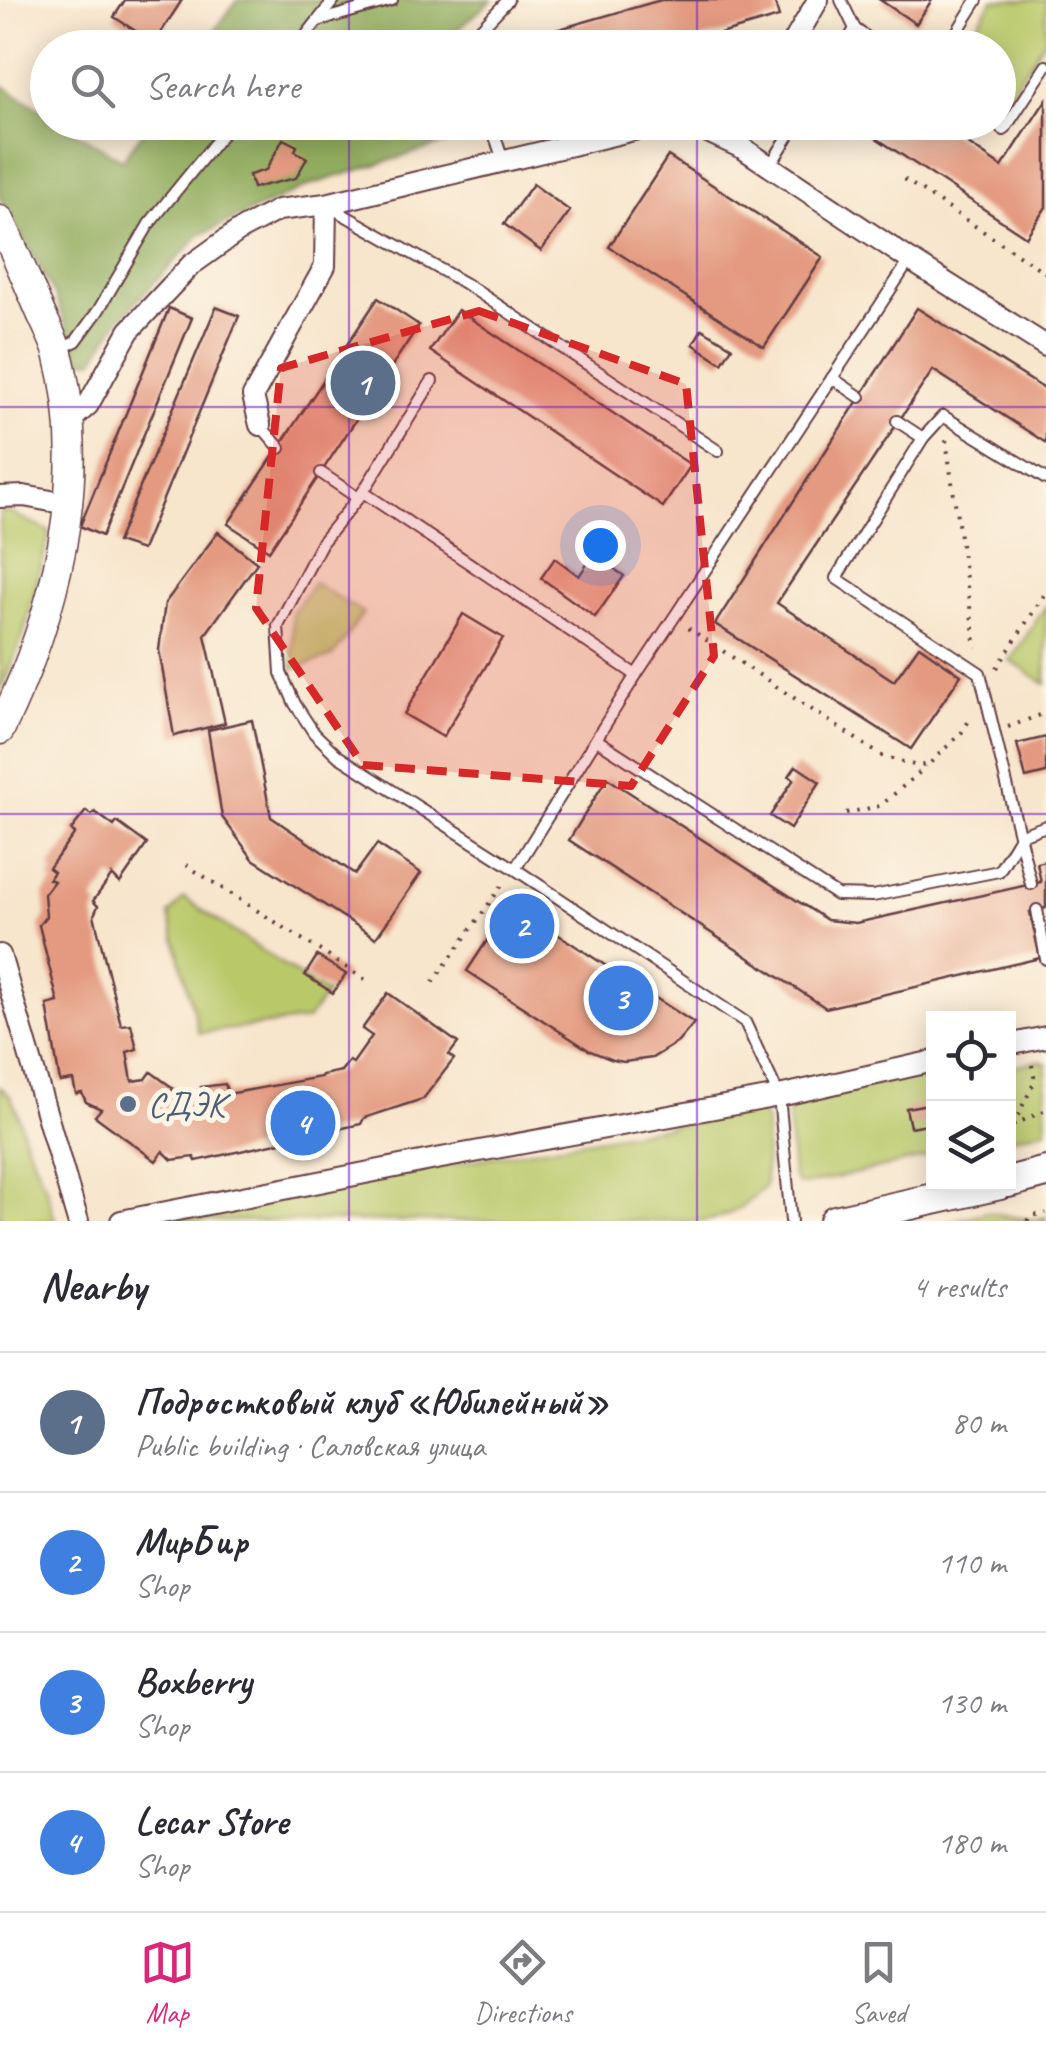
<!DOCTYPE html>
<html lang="en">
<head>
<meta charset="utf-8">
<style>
  :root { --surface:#fff; --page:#f7f7f7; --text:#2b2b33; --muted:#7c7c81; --line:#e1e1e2; --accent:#db2777 }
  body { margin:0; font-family:Caveat,sans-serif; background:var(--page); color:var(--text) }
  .controls { position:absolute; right:30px; bottom:30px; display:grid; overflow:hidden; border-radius:0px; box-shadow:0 5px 25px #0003 }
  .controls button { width:90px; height:90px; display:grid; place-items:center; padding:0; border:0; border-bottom:2px solid var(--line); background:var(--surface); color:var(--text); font:50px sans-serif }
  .you { position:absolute; left:600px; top:545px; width:35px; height:35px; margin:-25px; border:8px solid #fff; border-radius:50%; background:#1a73e8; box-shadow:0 0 0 15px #1a73e833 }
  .badge { display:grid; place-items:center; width:65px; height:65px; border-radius:50%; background:var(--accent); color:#fff; font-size:32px; font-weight:700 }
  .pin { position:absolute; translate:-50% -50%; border:5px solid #fff; box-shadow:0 2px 10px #0006 }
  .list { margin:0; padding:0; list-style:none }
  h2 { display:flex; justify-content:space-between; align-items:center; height:130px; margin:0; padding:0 40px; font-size:42px }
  h2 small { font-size:32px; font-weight:400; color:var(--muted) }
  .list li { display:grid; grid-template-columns:65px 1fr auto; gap:30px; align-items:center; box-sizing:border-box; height:140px; padding:0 40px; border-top:2px solid var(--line) }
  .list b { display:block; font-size:38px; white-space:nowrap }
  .list p { margin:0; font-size:32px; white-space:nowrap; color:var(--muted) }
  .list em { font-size:32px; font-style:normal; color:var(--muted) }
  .icon { flex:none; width:55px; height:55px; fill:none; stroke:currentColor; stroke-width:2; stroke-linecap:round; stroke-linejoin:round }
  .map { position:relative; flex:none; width:1046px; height:1221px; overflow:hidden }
  .search { position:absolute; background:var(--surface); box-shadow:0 5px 25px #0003; left:30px; right:30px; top:30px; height:110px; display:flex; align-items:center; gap:25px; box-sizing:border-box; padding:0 35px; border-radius:55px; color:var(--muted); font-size:38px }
  .sheet { height:690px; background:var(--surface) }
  nav { display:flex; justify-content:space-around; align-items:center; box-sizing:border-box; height:140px; border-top:2px solid var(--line); background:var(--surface); font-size:28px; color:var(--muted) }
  nav a { display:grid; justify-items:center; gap:5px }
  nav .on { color:var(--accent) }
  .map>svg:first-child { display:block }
  .green { fill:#b9c96b; stroke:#82744b; stroke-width:2.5 }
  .forest { fill:#92ad5f; stroke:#6e6645; stroke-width:2.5 }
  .building { fill:#e39a80 }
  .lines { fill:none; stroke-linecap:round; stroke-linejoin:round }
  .service-casing { stroke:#643d43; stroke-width:14 }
  .minor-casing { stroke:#643d43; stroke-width:24 }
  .secondary-casing { stroke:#643d43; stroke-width:31 }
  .primary-casing { stroke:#643d43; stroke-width:34 }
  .path { stroke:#643d43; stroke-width:4; stroke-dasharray:2.5 8; stroke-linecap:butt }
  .service { stroke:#fff; stroke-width:10 }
  .minor { stroke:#fff; stroke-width:20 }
  .secondary { stroke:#fff; stroke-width:28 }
  .primary { stroke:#fff; stroke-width:30 }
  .marked { fill:#d62828; fill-opacity:0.2; stroke:#d62828; stroke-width:8; stroke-dasharray:20 12; stroke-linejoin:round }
  .grid { fill:none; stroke:#7b2cbf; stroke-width:2.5; stroke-opacity:0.55 }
  .service-dot { fill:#5c6f8a; stroke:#fcf5e5; stroke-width:4 }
  .labels { text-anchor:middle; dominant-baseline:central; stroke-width:10; stroke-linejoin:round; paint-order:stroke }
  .service-label { font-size:35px; fill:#4e5e75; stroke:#fcf5e5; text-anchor:start }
</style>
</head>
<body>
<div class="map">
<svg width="1046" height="1221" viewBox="0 0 1046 1221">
  <rect width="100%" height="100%" fill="#fcf5e5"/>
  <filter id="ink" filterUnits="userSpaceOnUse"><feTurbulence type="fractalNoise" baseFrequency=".01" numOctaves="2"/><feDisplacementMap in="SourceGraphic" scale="20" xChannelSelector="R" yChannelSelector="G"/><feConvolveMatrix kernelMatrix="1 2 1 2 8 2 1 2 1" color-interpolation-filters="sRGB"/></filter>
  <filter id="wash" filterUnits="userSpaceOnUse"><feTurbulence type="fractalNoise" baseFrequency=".0048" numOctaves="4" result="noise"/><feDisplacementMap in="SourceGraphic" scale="40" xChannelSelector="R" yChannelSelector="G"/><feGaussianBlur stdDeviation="2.25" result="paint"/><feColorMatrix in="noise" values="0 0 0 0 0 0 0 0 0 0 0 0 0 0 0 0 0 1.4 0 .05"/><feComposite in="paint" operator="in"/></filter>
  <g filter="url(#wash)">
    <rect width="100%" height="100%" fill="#f7e5cc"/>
    <g class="green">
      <path d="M993,0H1046V38L1009,95L999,88L998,48L962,47Z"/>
      <path d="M0,512H9L50,532L23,636L0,692Z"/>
      <path d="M314,583L363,613L333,656L293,669L292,614Z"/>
      <path d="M1046,606V684L1010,661Z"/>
      <path d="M184,898L326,994L307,1020L199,1033L169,915Z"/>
      <path d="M1037,1061L1046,1063V1130L1009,1138V1067Z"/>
      <path d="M933,1070V1156L804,1185L798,1184L793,1177L788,1113L793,1102Z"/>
      <path d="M0,1087L10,1096L16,1108L26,1143L47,1190L55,1221H0Z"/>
      <path d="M753,1112H760L766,1121L765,1186C746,1206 731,1216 704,1221H149L427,1168Z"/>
      <path d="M987,1212L1034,1220L1046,1217V1221H949Z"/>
    </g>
    <g class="forest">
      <path d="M237,0H492L451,35L455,47L203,48Z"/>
      <path d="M0,84L47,114L48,122L61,123L122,160L150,123L479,122L482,132L310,185L200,235L118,321L94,360L79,361L55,295L0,198Z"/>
    </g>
    <g id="blocks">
      <g class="building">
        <path d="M125,0H182L154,43L114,17Z"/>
        <path d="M661,0H774L779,17L672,48H507L506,44Z"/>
        <path d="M880,0H932L916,24Z"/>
        <path d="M1046,100V207L1026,237L852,122H936L1002,167Z"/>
        <path d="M283,139L297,146L295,151L307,158L296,178L253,188L249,175L266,170Z"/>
        <path d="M668,156L823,257L764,347L609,247Z"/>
        <path d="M533,184L570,211L541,251L504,224Z"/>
        <path d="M378,298L419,325L269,551L228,524Z"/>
        <path d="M216,307L239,316L142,550L117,542Z"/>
        <path d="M169,308L192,318L102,536L80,526Z"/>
        <path d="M917,308L1046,390V443L933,370L777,603L894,681L919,646L961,675L911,749L715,624Z"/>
        <path d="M458,310L691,465L663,507L430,351Z"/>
        <path d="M702,329L732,347L722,363L693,344Z"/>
        <path d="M218,532L257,563L205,635L225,723L174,736L159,650L165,603Z"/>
        <path d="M594,554L624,576L595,617L541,578L555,558L579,576Z"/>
        <path d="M463,614L503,638L443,737L404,714Z"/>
        <path d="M252,720L271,817L355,874L377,844L421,873L376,938L253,859L222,817L208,730Z"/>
        <path d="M1046,737V773L1026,778L1017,744Z"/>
        <path d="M796,766L820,782L790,829L770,816L794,779L789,776Z"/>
        <path d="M607,778L827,920L856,923L1041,882L1037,863L1046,861V908L1030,912L1040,958L826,1008L569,840Z"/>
        <path d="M86,811L92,815L95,812L114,826L117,822L147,844L120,883L112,875L93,901L98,906L94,915L121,1025L131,1024L137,1049L127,1052L132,1081L146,1079L151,1072L173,1088L169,1097L174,1101L203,1095L201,1087L225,1084L228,1094L321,1077L322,1075L341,1071L349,1061L353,1063L372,1036L362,1029L388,993L458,1043L449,1055L454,1059L423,1099L364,1118L361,1124L196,1161L194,1157L172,1160L163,1151L156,1161L95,1116L101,1109L86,1102L82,1093L76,1094L73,1080L60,1082L47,1005L58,1002L39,925L46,916L44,894L54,881L49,879L54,872L49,868L75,833L71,830Z"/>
        <path d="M511,904L694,1023L678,1042L652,1058L624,1062L613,1060L590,1051L467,971Z"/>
        <path d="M317,956L346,974L333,993L305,975Z"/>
        <path d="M934,1103V1123L910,1127L906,1108Z"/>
      </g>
    </g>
  </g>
  <g filter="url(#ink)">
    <use href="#blocks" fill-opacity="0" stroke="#643d43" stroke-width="2.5"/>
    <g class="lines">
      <g class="service-casing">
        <g id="service">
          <path d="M841,0L855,29"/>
          <path d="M318,21L392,0"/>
          <path d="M296,48L334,0"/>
          <path d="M468,48L474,36L508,0"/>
          <path d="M843,48L855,29L882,48"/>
          <path d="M947,48L977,0"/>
          <path d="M490,122L504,163"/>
          <path d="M993,122L1004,130L1046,66"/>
          <path d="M770,166L797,122"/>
          <path d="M330,207L466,284L718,451"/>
          <path d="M58,350L76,341L98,311L149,224L232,122"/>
          <path d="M832,378L860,397"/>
          <path d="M897,421L923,438L836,578L980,673L1031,884"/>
          <path d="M260,425L280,448"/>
          <path d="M923,438L943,416L1046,479"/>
          <path d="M321,473L358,498"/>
          <path d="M363,492L432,381"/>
          <path d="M636,675L363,492L322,542L278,626L281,673L295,704L314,733L338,756L515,869L745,1022L779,1096L791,1221"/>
          <path d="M597,740L837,895L873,896L999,871L1021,835L1046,826"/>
          <path d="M515,869L636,675L910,260"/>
          <path d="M1037,910L1046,959"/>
        </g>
      </g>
      <g class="minor-casing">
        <g id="minor">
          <path d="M790,48L818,0"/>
          <path d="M71,420L88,405L129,331L191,265L240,230L278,210L326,204L646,127L699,128L744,149L910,260L1046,346"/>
          <path d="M260,425L253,396L325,266L326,204"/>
          <path d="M0,497L24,496L67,504"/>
          <path d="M0,955L78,1221"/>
          <path d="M1008,1045L1046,1037"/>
          <path d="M121,1221L436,1159L779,1096L934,1061"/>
        </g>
      </g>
      <g class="secondary-casing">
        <path id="secondary" d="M0,220C14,250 27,281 40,311C46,325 54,339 58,353C91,478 55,617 0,730"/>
      </g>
      <g class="primary-casing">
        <g id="primary">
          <path d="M1008,1182L1046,1172"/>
          <path d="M835,1221L1000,1184"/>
        </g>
      </g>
      <g class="path">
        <path d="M904,179L1046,273"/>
        <path d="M946,440L976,648"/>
        <path d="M688,628L882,756L914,765H928L962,732L972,716"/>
        <path d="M997,668L1046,592"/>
        <path d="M1008,727L1046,713"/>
        <path d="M846,813L880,806L926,767"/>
        <path d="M186,865L366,980"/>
        <path d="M433,982L506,880"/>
        <path d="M1013,1125L1035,1081L1031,1060"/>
        <path d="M1013,1125L1046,1110"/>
        <path d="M1027,1221L1031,1216L1046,1213"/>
      </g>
      <use href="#service" class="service"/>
      <use href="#minor" class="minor"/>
      <use href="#secondary" class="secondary"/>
      <use href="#primary" class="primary"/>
    </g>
  </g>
  <path class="marked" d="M479,311L686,384L714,656L631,786L363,765L256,608L281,368Z"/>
  <path class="grid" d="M349,0V48M697,0V48M349,122V1221M697,122V1221M0,407H1046M0,814H1046"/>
  <circle class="service-dot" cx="128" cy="1104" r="10"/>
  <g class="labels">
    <g class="service-label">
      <text x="148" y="1104">СДЭК</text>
    </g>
  </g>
</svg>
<div class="controls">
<button><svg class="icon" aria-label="locate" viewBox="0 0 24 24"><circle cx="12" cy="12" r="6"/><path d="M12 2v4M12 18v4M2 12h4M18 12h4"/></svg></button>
<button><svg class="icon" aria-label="layers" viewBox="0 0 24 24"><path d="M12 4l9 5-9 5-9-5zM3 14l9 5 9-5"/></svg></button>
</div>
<div class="you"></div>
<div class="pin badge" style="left:363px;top:383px;background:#5c6f8a">1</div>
<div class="pin badge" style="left:522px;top:926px;background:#3f7fe0">2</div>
<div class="pin badge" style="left:621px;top:998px;background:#3f7fe0">3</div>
<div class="pin badge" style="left:303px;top:1123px;background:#3f7fe0">4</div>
<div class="search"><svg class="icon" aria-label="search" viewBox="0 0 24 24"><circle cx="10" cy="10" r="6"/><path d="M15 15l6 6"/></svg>Search here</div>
</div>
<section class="sheet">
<h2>Nearby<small>4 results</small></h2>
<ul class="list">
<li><span class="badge" style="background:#5c6f8a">1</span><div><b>Подростковый клуб «Юбилейный»</b><p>Public building · Саловская улица</p></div><em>80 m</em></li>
<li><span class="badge" style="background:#3f7fe0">2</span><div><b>МирБир</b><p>Shop</p></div><em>110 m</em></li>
<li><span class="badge" style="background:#3f7fe0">3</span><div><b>Boxberry</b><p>Shop</p></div><em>130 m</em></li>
<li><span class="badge" style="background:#3f7fe0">4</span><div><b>Lecar Store</b><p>Shop</p></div><em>180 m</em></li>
</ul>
</section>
<nav>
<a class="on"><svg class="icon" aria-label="map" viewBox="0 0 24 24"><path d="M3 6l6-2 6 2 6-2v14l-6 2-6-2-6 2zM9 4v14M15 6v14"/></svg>Map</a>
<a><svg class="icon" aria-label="directions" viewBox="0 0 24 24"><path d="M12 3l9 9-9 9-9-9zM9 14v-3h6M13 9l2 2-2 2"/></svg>Directions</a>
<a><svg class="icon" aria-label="saved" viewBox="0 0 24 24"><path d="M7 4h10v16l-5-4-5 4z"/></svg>Saved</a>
</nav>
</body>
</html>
